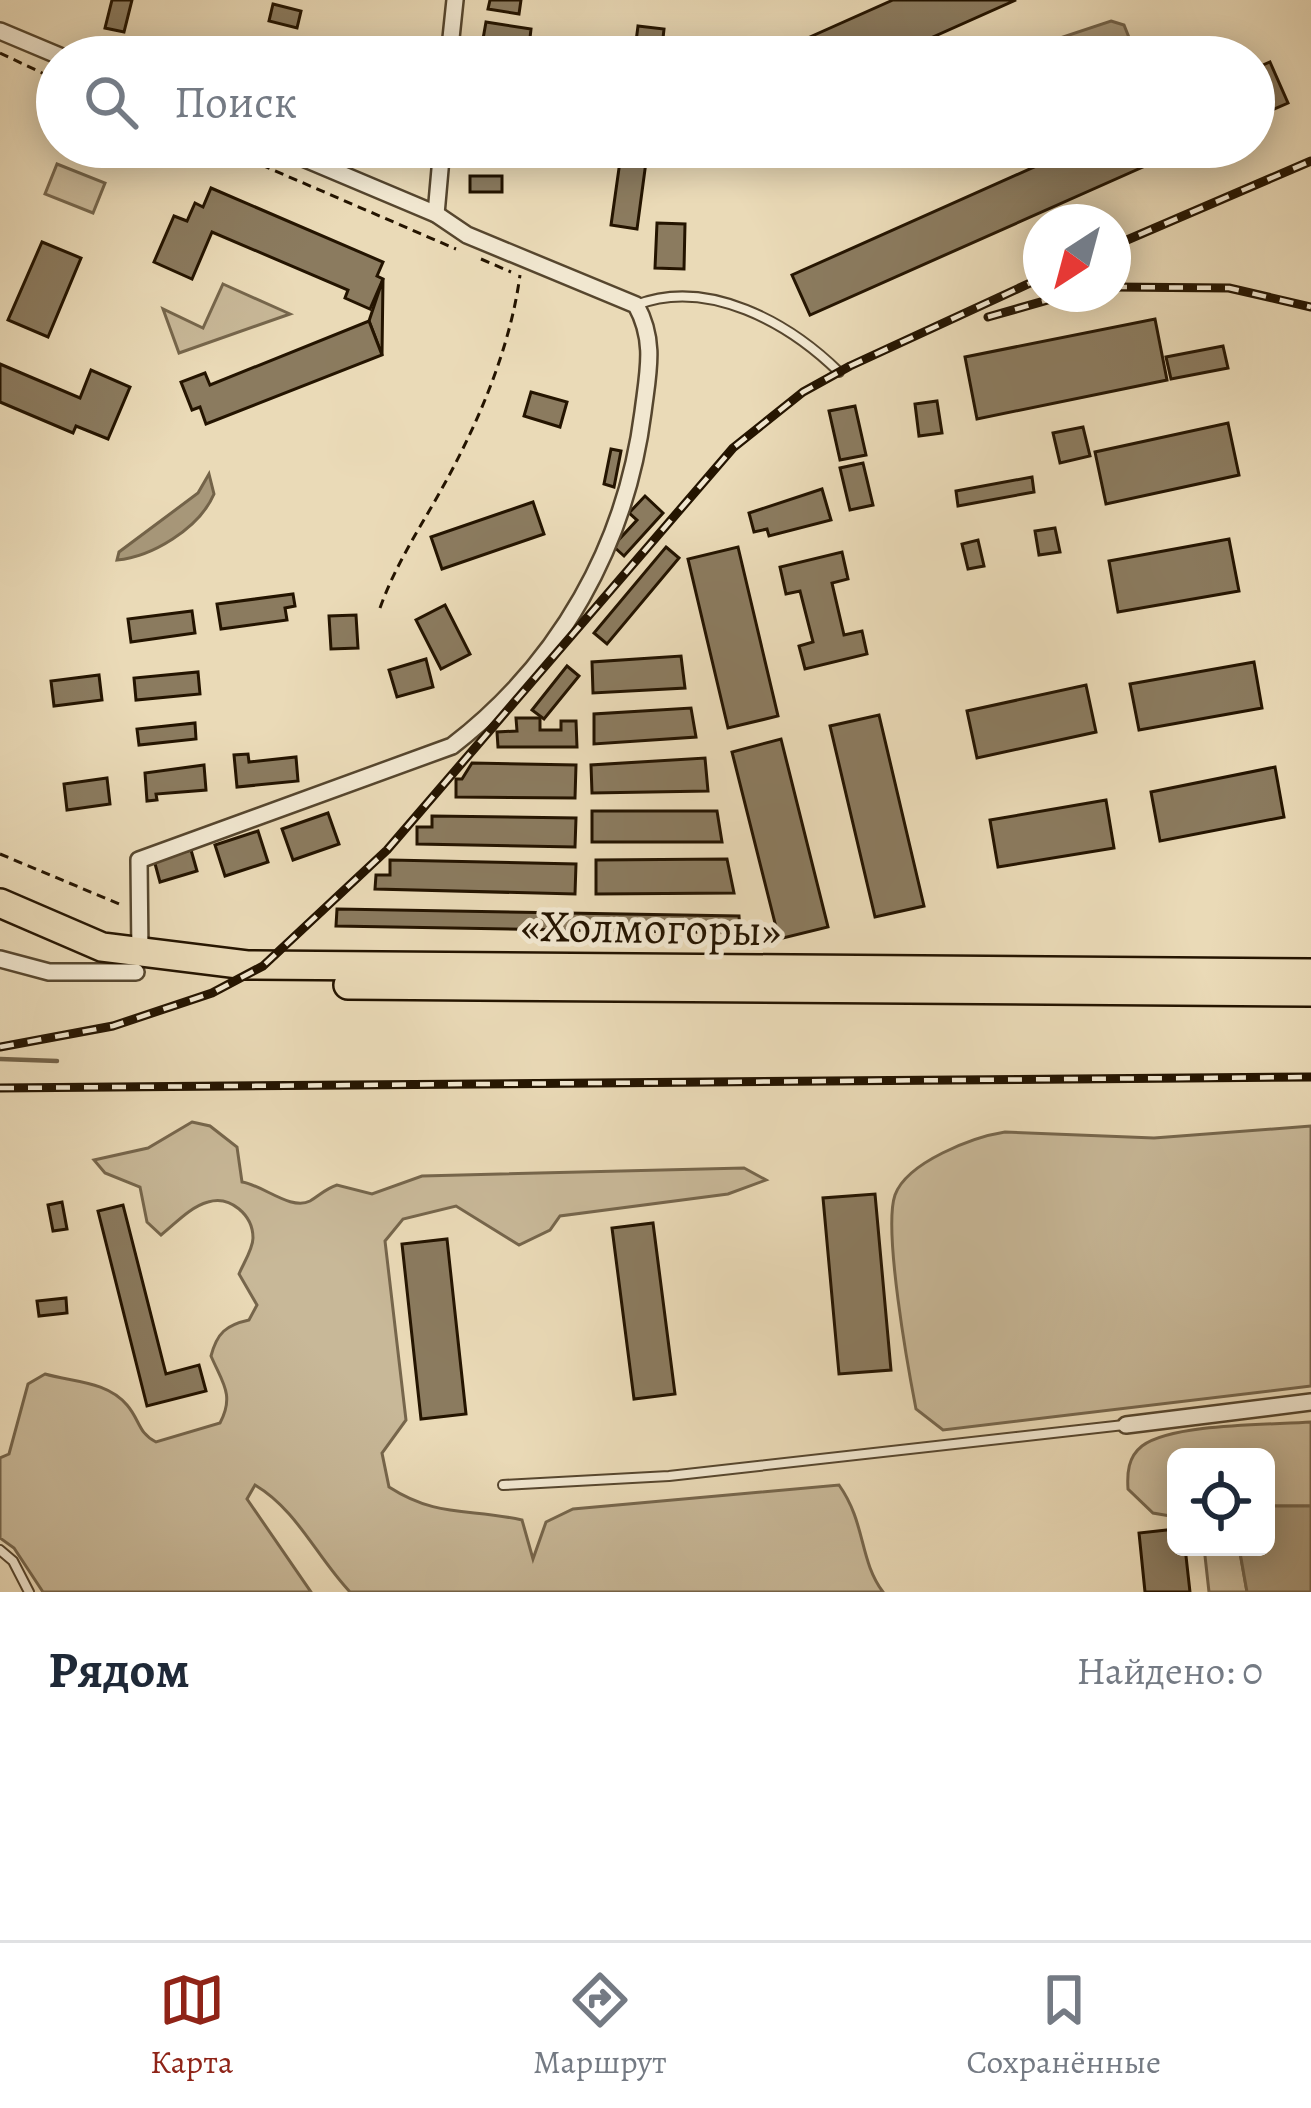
<!DOCTYPE html>
<html lang="ru">
<head>
<meta charset="utf-8">
<style>
  :root { --surface:#fff; --page:#f6f6f7; --text:#1f2937; --muted:#747a83; --line:#e0e1e3; --accent:#8f2418 }
  body { margin:0; font-family:Alegreya,serif; background:var(--page); color:var(--text) }
  .controls { position:absolute; right:36px; bottom:36px; display:grid; overflow:hidden; border-radius:18px; box-shadow:0 6px 30px #0003 }
  .controls button { width:108px; height:108px; display:grid; place-items:center; padding:0; border:0; border-bottom:3px solid var(--line); background:var(--surface); color:var(--text); font:60px sans-serif }
  .compass { position:absolute; left:1023px; top:204px; width:108px; height:108px; border-radius:50%; background:var(--surface); box-shadow:0 6px 30px #0003; rotate:216deg }
  .list { margin:0; padding:0; list-style:none }
  h2 { display:flex; justify-content:space-between; align-items:center; height:156px; margin:0; padding:0 48px; font-size:51px }
  h2 small { font-size:39px; font-weight:400; color:var(--muted) }
  .icon { flex:none; width:66px; height:66px; fill:none; stroke:currentColor; stroke-width:2; stroke-linecap:round; stroke-linejoin:round }
  .map { position:relative; flex:none; width:1311px; height:1592px; overflow:hidden }
  .search { position:absolute; background:var(--surface); box-shadow:0 6px 30px #0003; left:36px; right:36px; top:36px; height:132px; display:flex; align-items:center; gap:30px; box-sizing:border-box; padding:0 42px; border-radius:66px; color:var(--muted); font-size:45px }
  .sheet { height:348px; background:var(--surface) }
  nav { display:flex; justify-content:space-around; align-items:center; box-sizing:border-box; height:168px; border-top:3px solid var(--line); background:var(--surface); font-size:33px; color:var(--muted) }
  nav a { display:grid; justify-items:center; gap:6px }
  nav .on { color:var(--accent) }
  .map>svg:first-child { display:block }
  .green { fill:#c8b898; stroke:#76664c; stroke-width:3 }
  .water { fill:#a79779; stroke:#736349; stroke-width:3 }
  .lines { fill:none; stroke-linecap:round; stroke-linejoin:round }
  .stream { stroke:#736349; stroke-width:4.5 }
  .building { fill:#8b7b5f; stroke:#241400; stroke-width:3 }
  .service-casing { stroke:#56462e; stroke-width:12 }
  .minor-casing { stroke:#56462e; stroke-width:20 }
  .trunk-casing { stroke:#241400; stroke-width:32 }
  .path { stroke:#241400; stroke-width:3; stroke-dasharray:9 6; stroke-linecap:butt }
  .service { stroke:#f1e7d0; stroke-width:8 }
  .minor { stroke:#f1e7d0; stroke-width:15 }
  .trunk { stroke:#eadab7; stroke-width:27 }
  .rail-casing { stroke:#241400; stroke-width:9 }
  .rail { stroke:#f1e7d0; stroke-width:4.5; stroke-dasharray:14; stroke-linecap:butt }
  .labels { text-anchor:middle; dominant-baseline:central; stroke-width:10; stroke-linejoin:round; paint-order:stroke }
  .street-label { font-size:45px; fill:#241400; stroke:#f1e7d0 }
</style>
</head>
<body>
<div class="map">
<svg width="1311" height="1592" viewBox="0 0 1311 1592">
  <rect width="100%" height="100%" fill="#eadab7"/>
  <filter id="stains"><feTurbulence type="fractalNoise" baseFrequency=".00167" numOctaves="4"/><feColorMatrix values="0 0 0 0 .2 0 0 0 0 .09 0 0 0 0 .02 0 0 0 .5 -.17"/></filter>
  <radialGradient id="worn" r=".72"><stop offset=".6" stop-color="#630" stop-opacity="0"/><stop offset="1" stop-color="#630" stop-opacity=".3"/></radialGradient>
  <g class="green">
    <path d="M57,164L105,183L93,213L45,194Z"/>
    <path d="M223,284L290,314L179,353L163,309L203,328Z"/>
    <path d="M192,1122L210,1126L237,1147L242,1182C263,1185 291,1211 310,1201C320,1195 325,1189 337,1185L372,1194L422,1176L744,1168L766,1180L728,1194L560,1216L550,1230L519,1245L456,1206L403,1219L385,1241L406,1420L382,1453L389,1487C437,1518 469,1508 522,1520L533,1559L546,1522L573,1509L839,1485C866,1523 859,1560 883,1592H350C316,1556 297,1510 255,1485L247,1499L311,1592H43L14,1548L0,1538V1458L9,1454L28,1384L45,1374C73,1382 107,1381 127,1405C140,1420 138,1433 156,1442L220,1423C235,1395 222,1382 211,1356C217,1333 226,1325 249,1320L257,1305L239,1274C243,1264 253,1249 253,1238C253,1215 230,1195 208,1202C190,1207 176,1223 161,1235L147,1222L140,1187L105,1173L94,1160L148,1148Z"/>
    <path d="M1311,1126V1386L943,1430L916,1409C908,1368 883,1229 895,1195C907,1162 973,1137 1005,1132L1154,1138Z"/>
    <path d="M1311,1422V1506H1266V1457H1176V1517L1153,1513L1128,1489C1127,1473 1128,1457 1142,1446C1173,1423 1271,1425 1311,1422Z"/>
    <path d="M1204,1547H1239L1247,1592H1209Z"/>
  </g>
  <g class="water">
    <path d="M1111,21L1124,25L1130,40L1117,57H1003Z"/>
    <path d="M209,474L214,494C199,529 151,557 117,560L119,552L198,493Z"/>
    <path d="M1266,1506H1311V1592H1247L1239,1547H1266Z"/>
  </g>
  <g class="lines">
    <path class="stream" d="M0,1059L57,1061"/>
  </g>
  <g class="building">
    <path d="M112,0H132L124,32L105,28Z"/>
    <path d="M490,0H521L519,14L488,9Z"/>
    <path d="M893,0H1016L888,57H765Z"/>
    <path d="M273,4L301,11L297,28L269,21Z"/>
    <path d="M486,22L531,29L529,47L483,39Z"/>
    <path d="M638,26L664,29L661,57H634Z"/>
    <path d="M1270,62L1288,103L1254,118V69Z"/>
    <path d="M622,147H648L637,229L611,225Z"/>
    <path d="M1079,147H1188L810,315L792,275Z"/>
    <rect x="470" y="176" width="32" height="16"/>
    <path d="M211,188L383,262L377,276L383,279L370,309L345,298L348,290L212,232L192,279L154,262L174,216L187,221L195,203L203,207Z"/>
    <path d="M657,223L685,224L684,269L655,268Z"/>
    <path d="M42,242L81,258L48,337L8,320Z"/>
    <path d="M383,279L382,355L369,321Z"/>
    <path d="M1155,319L1167,380L977,419L965,357Z"/>
    <path d="M369,321L382,355L206,424L200,407L192,410L181,382L205,373L210,385Z"/>
    <path d="M1223,346L1228,368L1171,379L1166,357Z"/>
    <path d="M0,364L80,398L91,370L130,387L108,439L76,426L73,433L0,402Z"/>
    <path d="M531,392L567,402L560,427L524,416Z"/>
    <path d="M937,401L942,433L919,436L915,404Z"/>
    <path d="M855,406L866,455L840,460L829,411Z"/>
    <path d="M1228,423L1239,475L1106,504L1095,452Z"/>
    <path d="M1083,427L1090,456L1060,463L1053,433Z"/>
    <path d="M611,449L621,451L614,487L604,484Z"/>
    <path d="M863,463L873,505L850,510L840,468Z"/>
    <path d="M1032,477L1034,492L958,506L956,491Z"/>
    <path d="M822,489L831,520L769,536L767,529L754,532L749,513Z"/>
    <path d="M645,496L663,513L624,556L613,546L637,520L629,513Z"/>
    <path d="M533,502L544,534L442,569L431,537Z"/>
    <path d="M1055,528L1060,552L1039,555L1035,531Z"/>
    <path d="M1229,539L1239,591L1118,612L1109,561Z"/>
    <path d="M978,540L984,566L968,569L962,544Z"/>
    <path d="M666,547L679,558L607,644L594,633Z"/>
    <path d="M738,547L778,716L728,728L688,559Z"/>
    <path d="M842,552L848,579L832,583L844,635L862,631L867,654L805,669L799,646L813,642L800,591L786,594L780,567Z"/>
    <path d="M293,594L295,606L285,608L287,620L221,629L217,604Z"/>
    <path d="M445,605L470,654L441,669L416,620Z"/>
    <path d="M192,611L195,633L131,642L128,619Z"/>
    <path d="M356,615L358,648L331,649L329,616Z"/>
    <path d="M681,656L685,688L593,693L592,662Z"/>
    <path d="M426,659L433,687L397,697L389,670Z"/>
    <path d="M1254,662L1262,708L1139,730L1130,684Z"/>
    <path d="M567,666L579,676L544,719L532,710Z"/>
    <path d="M198,672L200,694L136,700L134,678Z"/>
    <path d="M99,675L102,700L54,706L51,681Z"/>
    <path d="M1086,685L1096,732L977,758L967,711Z"/>
    <path d="M691,708L696,737L594,744V714Z"/>
    <path d="M879,715L924,906L875,917L830,726Z"/>
    <path d="M516,718H540V730H561V721H576L577,747H498L497,732L517,731Z"/>
    <path d="M195,723L196,739L139,745L137,729Z"/>
    <path d="M781,739L828,927L779,939L732,752Z"/>
    <path d="M248,754L249,762L296,757L298,781L237,787L234,755Z"/>
    <path d="M705,758L708,791L592,793L591,765Z"/>
    <path d="M472,763L576,765L575,798L456,797V779H462Z"/>
    <path d="M204,765L206,790L156,794L157,800L147,801L145,773Z"/>
    <path d="M1275,767L1284,817L1160,841L1151,792Z"/>
    <path d="M107,778L110,804L67,810L64,784Z"/>
    <path d="M1106,800L1114,848L998,867L990,820Z"/>
    <path d="M592,811H717L722,842H592Z"/>
    <path d="M328,813L339,844L293,860L282,829Z"/>
    <path d="M432,816L576,818L575,847L417,844V827H432Z"/>
    <path d="M258,831L268,862L225,876L215,845Z"/>
    <path d="M191,850L197,871L160,882L154,860Z"/>
    <path d="M727,859L734,893L596,894V860Z"/>
    <path d="M390,860L576,864L575,894L375,889L376,875H390Z"/>
    <path d="M337,909L739,916L740,933L336,926Z"/>
    <path d="M875,1194L891,1370L839,1374L823,1198Z"/>
    <path d="M62,1202L67,1229L53,1231L48,1205Z"/>
    <path d="M123,1205L166,1374L199,1365L206,1391L147,1406L98,1211Z"/>
    <path d="M653,1223L675,1394L634,1399L612,1228Z"/>
    <path d="M447,1239L466,1414L421,1419L402,1244Z"/>
    <path d="M66,1298L67,1313L39,1316L37,1301Z"/>
    <path d="M1176,1529V1547H1185L1190,1592H1145L1139,1533Z"/>
  </g>
  <g class="lines">
    <g class="service-casing">
      <g id="service">
        <path d="M636,305C708,277 789,323 839,372"/>
        <path d="M503,1485L669,1476L1124,1425"/>
        <path d="M0,1550L13,1561L29,1592"/>
      </g>
    </g>
    <g class="minor-casing">
      <g id="minor">
        <path d="M0,31L62,57"/>
        <path d="M449,57L455,0"/>
        <path d="M436,214L442,147"/>
        <path d="M140,955L139,860L452,746C560,663 626,545 643,412C648,372 656,341 636,305L467,235L436,214L277,147"/>
        <path d="M0,959L49,972H136"/>
        <path d="M1126,1425L1311,1402"/>
      </g>
    </g>
    <g class="trunk-casing">
      <g id="trunk">
        <path d="M0,903L102,947L247,965L1311,973"/>
        <path d="M348,985L1311,992"/>
      </g>
    </g>
    <g class="path">
      <path d="M0,53L57,80"/>
      <path d="M220,147L456,249"/>
      <path d="M481,259L511,272"/>
      <path d="M380,608C395,566 418,531 440,492C477,426 510,350 520,275"/>
      <path d="M0,854L124,906"/>
    </g>
    <use href="#service" class="service"/>
    <use href="#minor" class="minor"/>
    <use href="#trunk" class="trunk"/>
    <g class="rail-casing">
      <g id="rail">
        <path d="M1113,246L1311,161"/>
        <path d="M1113,287L1229,288L1311,307"/>
        <path d="M988,317L1069,294"/>
        <path d="M0,1047L113,1026L212,993L263,966L387,850L733,448L803,392L850,366L1041,278"/>
        <path d="M0,1088L1311,1077"/>
      </g>
    </g>
    <use href="#rail" class="rail"/>
  </g>
  <g class="labels">
    <g class="street-label">
      <text transform="translate(651 928) rotate(1)">«Холмогоры»</text>
    </g>
  </g>
  <rect width="100%" height="100%" filter="url(#stains)"/>
  <rect width="100%" height="100%" fill="url(#worn)"/>
</svg>
<div class="controls">
<button><svg class="icon" aria-label="locate" viewBox="0 0 24 24"><circle cx="12" cy="12" r="6"/><path d="M12 2v4M12 18v4M2 12h4M18 12h4"/></svg></button>
</div>
<svg class="compass" viewBox="-18 -18 36 36"><path d="M0-13l5 13h-10z" fill="#e53935"/><path d="M0 13l5-13h-10z" fill="#747a83"/></svg>
<div class="search"><svg class="icon" aria-label="search" viewBox="0 0 24 24"><circle cx="10" cy="10" r="6"/><path d="M15 15l6 6"/></svg>Поиск</div>
</div>
<section class="sheet">
<h2>Рядом<small>Найдено: 0</small></h2>
<ul class="list">
</ul>
</section>
<nav>
<a class="on"><svg class="icon" aria-label="map" viewBox="0 0 24 24"><path d="M3 6l6-2 6 2 6-2v14l-6 2-6-2-6 2zM9 4v14M15 6v14"/></svg>Карта</a>
<a><svg class="icon" aria-label="directions" viewBox="0 0 24 24"><path d="M12 3l9 9-9 9-9-9zM9 14v-3h6M13 9l2 2-2 2"/></svg>Маршрут</a>
<a><svg class="icon" aria-label="saved" viewBox="0 0 24 24"><path d="M7 4h10v16l-5-4-5 4z"/></svg>Сохранённые</a>
</nav>
</body>
</html>
